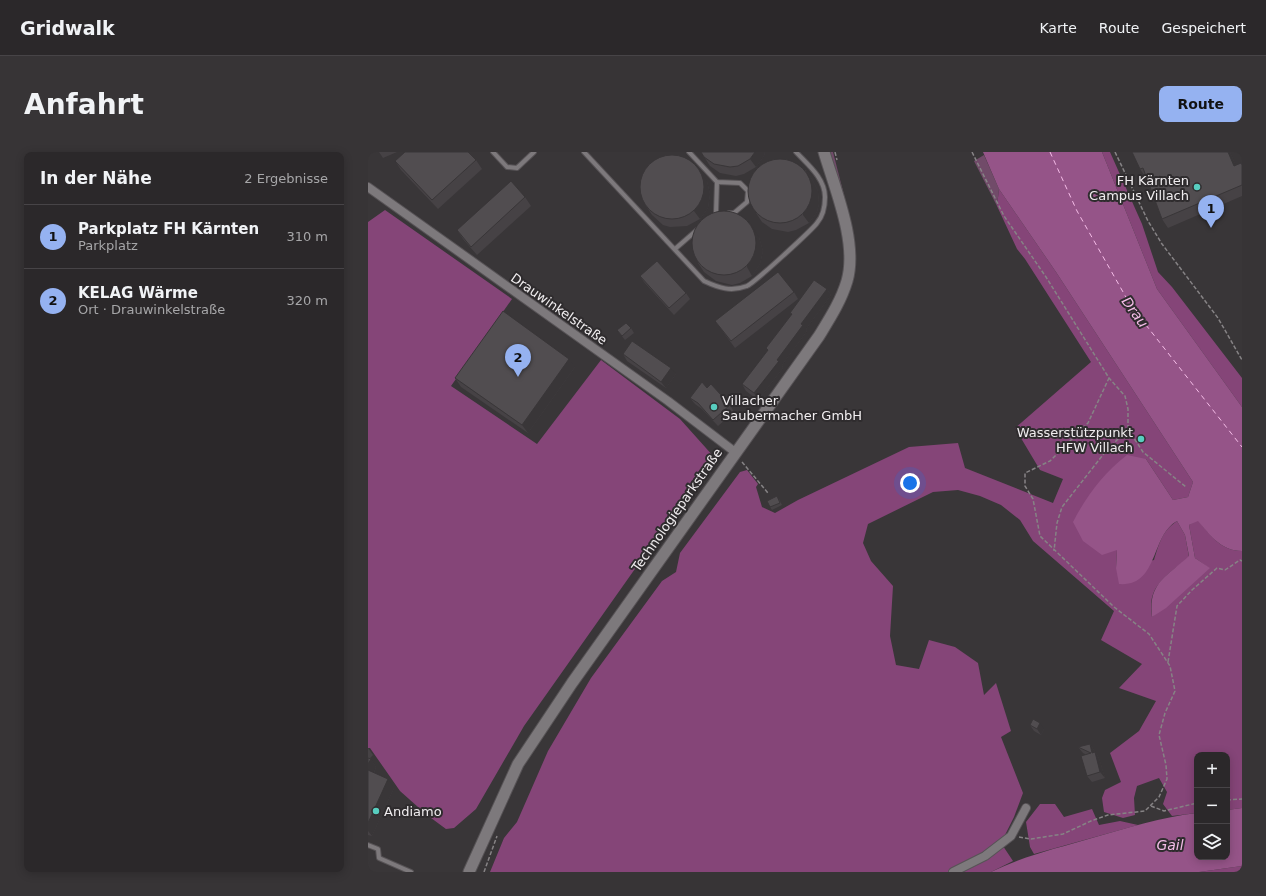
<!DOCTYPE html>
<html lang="de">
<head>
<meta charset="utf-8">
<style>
  :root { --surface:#2b282a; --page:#373436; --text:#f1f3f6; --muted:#a6a6a8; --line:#474447; --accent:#95b2f1 }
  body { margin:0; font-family:"DejaVu Sans",sans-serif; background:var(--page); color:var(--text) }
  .controls { position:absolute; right:12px; bottom:12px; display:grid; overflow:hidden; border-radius:8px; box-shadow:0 2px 10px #0003 }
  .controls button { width:36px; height:36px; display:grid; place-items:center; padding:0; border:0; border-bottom:1px solid var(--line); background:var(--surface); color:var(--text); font:20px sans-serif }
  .you { position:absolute; left:542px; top:331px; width:14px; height:14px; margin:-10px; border:3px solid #fff; border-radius:50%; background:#1a73e8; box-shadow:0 0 0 6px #1a73e833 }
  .badge { display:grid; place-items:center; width:26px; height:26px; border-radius:50%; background:var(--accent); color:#111; font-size:13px; font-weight:700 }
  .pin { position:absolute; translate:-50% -33px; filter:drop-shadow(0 1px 2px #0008) }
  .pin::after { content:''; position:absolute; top:21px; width:14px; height:12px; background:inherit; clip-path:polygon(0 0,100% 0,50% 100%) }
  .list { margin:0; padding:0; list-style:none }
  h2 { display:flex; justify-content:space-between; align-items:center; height:52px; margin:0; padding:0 16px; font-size:17px }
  h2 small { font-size:13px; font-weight:400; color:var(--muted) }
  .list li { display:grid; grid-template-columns:26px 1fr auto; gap:12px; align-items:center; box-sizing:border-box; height:64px; padding:0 16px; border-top:1px solid var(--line) }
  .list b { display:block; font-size:15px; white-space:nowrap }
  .list p { margin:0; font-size:13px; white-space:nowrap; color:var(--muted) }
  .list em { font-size:13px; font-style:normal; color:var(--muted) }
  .icon { flex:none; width:22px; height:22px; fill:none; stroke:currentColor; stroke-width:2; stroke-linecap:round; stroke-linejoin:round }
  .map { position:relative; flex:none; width:874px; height:720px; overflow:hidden; border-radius:8px }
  header { display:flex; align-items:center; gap:24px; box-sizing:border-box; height:56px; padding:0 20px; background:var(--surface); border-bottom:1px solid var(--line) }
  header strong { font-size:19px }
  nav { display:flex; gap:22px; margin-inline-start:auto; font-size:14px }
  .intro { display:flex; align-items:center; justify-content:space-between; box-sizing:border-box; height:96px; padding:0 24px }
  h1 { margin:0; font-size:28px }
  .button { padding:10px 18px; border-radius:8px; background:var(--accent); color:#111; font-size:14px; font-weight:700 }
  main { display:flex; gap:24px; padding:0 24px }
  aside { flex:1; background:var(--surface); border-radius:8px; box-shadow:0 2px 10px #0003 }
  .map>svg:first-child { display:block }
  .green { fill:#714b69 }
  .forest { fill:#854578 }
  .water { fill:#955488 }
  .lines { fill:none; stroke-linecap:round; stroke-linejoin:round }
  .ferry { stroke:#f5bde8; stroke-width:1; stroke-dasharray:5 4; stroke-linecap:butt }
  .service-casing { stroke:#575356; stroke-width:6 }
  .minor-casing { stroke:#575356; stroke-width:10 }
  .tertiary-casing { stroke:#575356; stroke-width:13 }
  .path { stroke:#868385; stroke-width:1.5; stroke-dasharray:4 2; stroke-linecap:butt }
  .service { stroke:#7d797c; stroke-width:4 }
  .minor { stroke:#7d797c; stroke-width:8 }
  .tertiary { stroke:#7d797c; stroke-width:11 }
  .wall { fill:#464245 }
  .shaded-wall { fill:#393638 }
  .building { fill:#514d50; stroke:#393638 }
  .poi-dot { fill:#58cec0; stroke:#2f2c2e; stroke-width:1.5 }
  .labels { text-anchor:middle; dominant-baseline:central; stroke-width:4; stroke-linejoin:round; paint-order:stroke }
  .poi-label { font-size:13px; fill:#f0edef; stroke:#2f2c2e; text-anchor:end }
  .street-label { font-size:13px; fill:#f0edef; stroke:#2f2c2e }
  .water-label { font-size:14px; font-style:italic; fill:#f5bde8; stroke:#2f2c2e }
</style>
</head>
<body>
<header>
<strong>Gridwalk</strong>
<nav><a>Karte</a><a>Route</a><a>Gespeichert</a></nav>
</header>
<div class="intro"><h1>Anfahrt</h1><a class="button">Route</a></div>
<main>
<aside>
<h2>In der Nähe<small>2 Ergebnisse</small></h2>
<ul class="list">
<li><span class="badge">1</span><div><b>Parkplatz FH Kärnten</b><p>Parkplatz</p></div><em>310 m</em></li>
<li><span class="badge">2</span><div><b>KELAG Wärme</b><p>Ort · Drauwinkelstraße</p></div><em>320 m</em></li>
</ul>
</aside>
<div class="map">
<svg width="874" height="720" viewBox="0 0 874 720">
  <rect width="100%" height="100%" fill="#393638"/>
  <g class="green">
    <path d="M462,0H465L478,51L476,50Z"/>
    <path d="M616,3L631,37L629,54L606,9Z"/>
  </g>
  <g class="forest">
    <path d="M734,0H742L774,72L790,120L804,135L874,226V255L789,137Z"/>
    <path d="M631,37L688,120L825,330L820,345L805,348L778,307L749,398L748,416L786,408C791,392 794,379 809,369L817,383L821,405C800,423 778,433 784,465L841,416L827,406L821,373L830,368C842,383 853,399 874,399V656L859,658V603H829V661L804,664L795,652L799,640L791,626L769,634L766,646L767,663L755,666L736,660L734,646L737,638L753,630L742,601L771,579L788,549L751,536L774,512L733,488L746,459L665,389L652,368L633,353L612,344L590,338L565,340L500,372L495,391L503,409L525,434L522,484L528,513L551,517L561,488L587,495L610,511L616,543L628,531L643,579L633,585L655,641L646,665L633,691L645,709L623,720H122L136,686L149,670L180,599L223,526L294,429L308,420L312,401L372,320L379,318L390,332L388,335L394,355L407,361L430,348L541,295L590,291L597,316L685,351L695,327L672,318L647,276L723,210L657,107L649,97L629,54Z"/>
    <path d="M17,58L144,147L83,234L169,292L233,208L312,267L346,305L156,574L108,657L86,676L78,677L59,663L32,639L2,596H0V70Z"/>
    <path d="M672,652H687L696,665L724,657L731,673L752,669L770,673L666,702L662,695L658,670Z"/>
    <path d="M874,714V720H831Z"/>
  </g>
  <g class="water">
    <path d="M615,0H734L789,137L874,255V399C853,399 842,383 830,369L821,373L827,406L842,416L798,456L784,465C780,431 798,425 821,404L817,383L809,369C782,384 791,435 751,432L748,416L749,398L734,403L715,389L705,370C719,343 735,322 759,303L778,307L805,348L820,345L825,330L688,120L631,37Z"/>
    <path d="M874,656V714L831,720H623C655,704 690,696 724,686C759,676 794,665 829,661V705H859V658Z"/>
  </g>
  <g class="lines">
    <path class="ferry" d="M682,0L709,59L763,154L874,295"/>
    <g class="service-casing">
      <g id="service">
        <path d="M125,0L139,15L149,16L166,0"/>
        <path d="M216,0L336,129C351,136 363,140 379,134C385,132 444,78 449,71C455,64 457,53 457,45C457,26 439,12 428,0"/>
        <path d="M321,0L349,30L372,31L380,39L379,50L366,61H361"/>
        <path d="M348,61L349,30"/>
        <path d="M307,97L329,78"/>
        <path d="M0,693L10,697L11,706L43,720"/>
      </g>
    </g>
    <g class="minor-casing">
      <g id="minor">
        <path d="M0,35L300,249L367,300"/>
        <path d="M585,720L617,704L643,684L658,656"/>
      </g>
    </g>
    <g class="tertiary-casing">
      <path id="tertiary" d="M101,720L150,612L204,531L451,184C462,166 473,149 479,129C490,91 467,37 456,0"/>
    </g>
    <g class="path">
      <path d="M467,0L469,8"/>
      <path d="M604,0L636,64L678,125L741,226L757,244L760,257V277L738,299L694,355L689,371L686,399"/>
      <path d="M747,0L780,69L794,92L850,166L874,208"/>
      <path d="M760,277L775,300L818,335"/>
      <path d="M374,310L400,341"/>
      <path d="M800,510L809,454L824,438L849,416L857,418L872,408L874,409"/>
      <path d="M859,648L874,647"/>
      <path d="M783,654L796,659L829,651"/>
      <path d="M651,685L663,687L695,682L723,669L740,663L777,659L791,645L799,627L798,613L791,583L797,561L807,539L802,514L781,482L746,455L672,384L665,347L657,334V321L682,309L720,271L741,226"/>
      <path d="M116,720L129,684"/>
    </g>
    <use href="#service" class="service"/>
    <use href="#minor" class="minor"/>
    <use href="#tertiary" class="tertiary"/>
  </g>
  <g class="wall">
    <path d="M11,0H29L15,6Z"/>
    <path d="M333,0H397L396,4L388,15L376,22L368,24L352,21L342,14Z"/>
    <path d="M764,0H862L868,14L874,12V44L800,76L794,67L778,26L772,17Z"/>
    <path d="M108,8L114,17L70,57L33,18L27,9Z"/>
    <path d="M438,18L444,27L450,39L451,52L449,60L441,71L428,78L420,80L404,77L394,70L388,61Z"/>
    <path d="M339,29L342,42L340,56L332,67L319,74L302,75L295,73L284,63L278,54Z"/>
    <path d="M157,45L163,54L109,103L95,87L89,78Z"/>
    <path d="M391,85L395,99L392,112L384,124L372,131L364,133L348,129L336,120L330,111Z"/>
    <path d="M272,124L318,141L322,147L306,163L276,130Z"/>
    <path d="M459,137L463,143L438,177L439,179L414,213L415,216L390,248L378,239L374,232L400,199L398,196L424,163L422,161Z"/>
    <path d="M426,140L430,147L367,196L347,169Z"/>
    <path d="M263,176L266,181L257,188L249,178Z"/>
    <path d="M255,202L308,222L298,236L259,209Z"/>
    <path d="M207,215L160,281L93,235L87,226Z"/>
    <path d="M339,236L362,253L366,260L350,274L334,257L327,252L322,246Z"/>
    <path d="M411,347L414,353L404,358L402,355Z"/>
    <path d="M662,573L676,577L673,583L666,579Z"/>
    <path d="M722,592L731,606L737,626L724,630L719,624L717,602L715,601L710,595Z"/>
    <path d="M0,596L5,603L2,606L8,615L6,621L26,636L4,684L0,683Z"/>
  </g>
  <g class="shaded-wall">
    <path d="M387,0H397L396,4L388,15L382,7Z"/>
    <path d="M860,0H862L872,23L866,14Z"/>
    <path d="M327,11L339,29L342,42L340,56L332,67L326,59Z"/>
    <path d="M438,18L444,27L450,39L451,52L449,60L441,71L435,63Z"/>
    <path d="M380,68L391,85L395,99L392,112L384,124L379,115Z"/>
    <path d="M459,137L463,143L438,177L439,179L414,213L415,216L390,248L386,241L433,172Z"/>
    <path d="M201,207L207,215L160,281L154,273Z"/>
    <path d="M303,216L308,222L298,236L293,230Z"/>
    <path d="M672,571L676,577L673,583L669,577Z"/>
    <path d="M722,592L731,606L737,626L732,620L724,601Z"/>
    <path d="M3,607L8,615L4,626L0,620V612Z"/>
    <path d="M20,627L26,636L4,684L0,679V671Z"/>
    <path d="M0,708L2,711L0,715Z"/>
  </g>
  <g class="building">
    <path d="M37,0H100L108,8L64,48L27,9Z"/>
    <path d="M333,0H387L382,7L370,14L362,15L346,12L336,5Z"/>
    <path d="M764,0H860L866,14L873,11L874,13V33L794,67L775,16L772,17Z"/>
    <circle cx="304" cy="35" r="32"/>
    <circle cx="412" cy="39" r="32"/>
    <path d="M143,29L157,45L103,95L89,78Z"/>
    <circle cx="356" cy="91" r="32"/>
    <path d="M289,109L318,141L301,156L272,124Z"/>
    <path d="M410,120L426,140L363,189L347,169Z"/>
    <path d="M446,128L459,137L433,172L435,173L409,208L411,209L386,241L374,232L400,198L398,196L424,162L422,161Z"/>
    <path d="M135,159L201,207L154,273L87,226Z"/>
    <path d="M258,171L263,176L254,184L249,178Z"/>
    <path d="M264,189L303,216L293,230L255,202Z"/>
    <path d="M334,230L339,236L343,232L362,253L345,268L330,251L322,246Z"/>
    <path d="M409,344L412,351L402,355L399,349Z"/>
    <path d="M665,567L672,571L669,577L662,573Z"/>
    <path d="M722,592L724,601L727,600L732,620L719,624L713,604L723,601L710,595Z"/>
    <path d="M0,606L3,607L0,612Z"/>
    <path d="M0,618L20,627L0,671Z"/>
  </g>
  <g class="poi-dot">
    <circle cx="829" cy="35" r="4"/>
    <circle cx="346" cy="255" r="4"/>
    <circle cx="773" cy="287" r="4"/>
    <circle cx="8" cy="659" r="4"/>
  </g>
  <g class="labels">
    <g class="poi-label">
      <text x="821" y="28">FH Kärnten<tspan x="821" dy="15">Campus Villach</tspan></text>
      <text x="354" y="248" text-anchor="start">Villacher<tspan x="354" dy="15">Saubermacher GmbH</tspan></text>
      <text x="765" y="280">Wasserstützpunkt<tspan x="765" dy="15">HFW Villach</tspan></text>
      <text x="16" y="659" text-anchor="start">Andiamo</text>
    </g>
    <g class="street-label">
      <text transform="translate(191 157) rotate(35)">Drauwinkelstraße</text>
      <text transform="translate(309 358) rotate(-55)">Technologieparkstraße</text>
    </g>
    <g class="water-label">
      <text transform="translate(767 160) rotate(54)">Drau</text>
      <text x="802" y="693">Gail</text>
    </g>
  </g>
</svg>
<div class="controls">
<button>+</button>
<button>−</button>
<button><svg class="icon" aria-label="layers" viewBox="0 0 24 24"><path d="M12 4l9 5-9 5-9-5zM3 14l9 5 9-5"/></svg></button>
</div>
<div class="you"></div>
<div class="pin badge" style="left:843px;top:76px">1</div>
<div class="pin badge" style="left:150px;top:225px">2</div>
</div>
</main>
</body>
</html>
